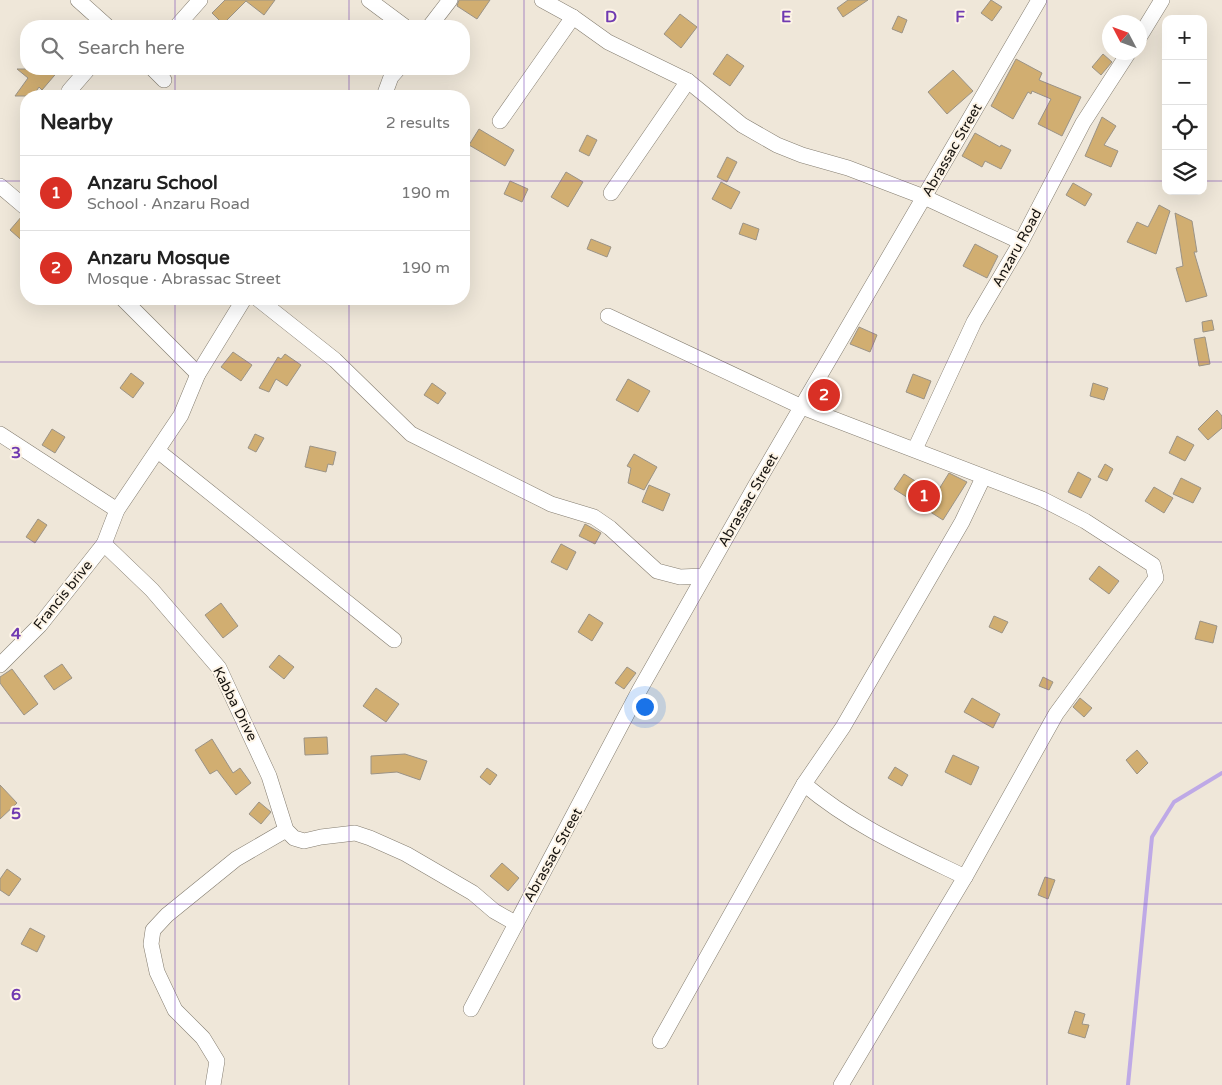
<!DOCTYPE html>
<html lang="en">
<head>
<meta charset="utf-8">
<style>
  :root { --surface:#fff; --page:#f2f2f2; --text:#222; --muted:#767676; --line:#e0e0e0; --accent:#d93025 }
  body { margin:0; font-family:"Varela Round",sans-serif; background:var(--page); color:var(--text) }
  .controls { position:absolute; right:15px; top:15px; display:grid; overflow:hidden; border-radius:10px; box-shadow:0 5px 20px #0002 }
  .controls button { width:45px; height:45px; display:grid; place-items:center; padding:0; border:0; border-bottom:1px solid var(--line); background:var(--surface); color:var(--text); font:25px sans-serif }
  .compass { position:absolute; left:1102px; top:15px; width:45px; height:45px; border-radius:50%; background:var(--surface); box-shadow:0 5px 20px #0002; rotate:311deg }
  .you { position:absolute; left:644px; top:706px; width:18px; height:18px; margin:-12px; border:4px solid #fff; border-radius:50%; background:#1a73e8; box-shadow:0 0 0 8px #1a73e833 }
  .badge { display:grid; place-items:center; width:32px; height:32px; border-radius:50%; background:var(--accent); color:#fff; font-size:16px; font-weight:700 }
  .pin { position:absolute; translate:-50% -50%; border:2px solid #fff; box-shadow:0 1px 5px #0006 }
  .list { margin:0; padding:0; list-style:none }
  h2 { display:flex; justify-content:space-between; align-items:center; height:65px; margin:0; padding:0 20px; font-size:21px }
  h2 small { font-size:16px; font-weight:400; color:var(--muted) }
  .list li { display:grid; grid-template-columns:32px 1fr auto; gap:15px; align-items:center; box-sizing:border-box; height:75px; padding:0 20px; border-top:1px solid var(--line) }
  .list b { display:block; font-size:19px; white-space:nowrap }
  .list p { margin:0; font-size:16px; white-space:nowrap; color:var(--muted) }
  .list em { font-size:16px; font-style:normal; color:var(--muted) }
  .icon { flex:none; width:28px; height:28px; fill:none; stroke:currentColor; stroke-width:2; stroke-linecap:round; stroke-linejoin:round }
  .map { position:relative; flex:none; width:1222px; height:1085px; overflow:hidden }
  .search { position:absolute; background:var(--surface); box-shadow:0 5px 20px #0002; left:20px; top:20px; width:450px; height:55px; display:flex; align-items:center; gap:12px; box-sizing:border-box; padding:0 18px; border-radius:20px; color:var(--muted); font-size:19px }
  .panel { position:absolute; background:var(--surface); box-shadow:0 5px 20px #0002; left:20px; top:90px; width:450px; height:215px; border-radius:20px }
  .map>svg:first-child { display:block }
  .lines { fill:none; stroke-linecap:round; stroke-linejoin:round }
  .stream { stroke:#bea9e6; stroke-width:4 }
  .building { fill:#d1ae71; stroke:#9b9386 }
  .minor-casing { stroke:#847d70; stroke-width:16 }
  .minor { stroke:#fff; stroke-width:15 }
  .grid { fill:none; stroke:#703ab1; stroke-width:1; stroke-opacity:0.55 }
  .labels { text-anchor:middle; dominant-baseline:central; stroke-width:4; stroke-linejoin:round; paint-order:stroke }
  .street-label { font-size:14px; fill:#171410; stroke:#fdf4e6 }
  .grid-label { font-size:16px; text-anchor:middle; font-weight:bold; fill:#703ab1; stroke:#fdf4e6; stroke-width:4; stroke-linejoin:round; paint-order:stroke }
</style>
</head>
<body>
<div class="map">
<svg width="1222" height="1085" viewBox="0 0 1222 1085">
  <rect width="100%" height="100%" fill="#efe7d9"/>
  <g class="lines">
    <path class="stream" d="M1128,1085L1152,837L1174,802L1222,773"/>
  </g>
  <g class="building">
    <path d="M225,0H275L264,15L246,1L223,24L212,13Z"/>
    <path d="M459,0H490L477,19L457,6Z"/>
    <path d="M848,0H868L843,17L837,8Z"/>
    <path d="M991,0L1002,7L992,21L981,13Z"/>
    <path d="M680,14L697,27L681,48L664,34Z"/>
    <path d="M898,16L907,20L902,33L892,29Z"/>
    <path d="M727,54L744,66L730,86L713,74Z"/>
    <path d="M1103,54L1112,62L1101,75L1092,67Z"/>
    <path d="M1016,59L1042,73L1039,80L1081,97L1062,136L1038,124L1051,99L1032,91L1031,94L1028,92L1013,119L991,106Z"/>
    <path d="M17,69H60L42,90L39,87L33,96H15L28,78Z"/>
    <path d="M953,70L973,91L947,114L928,92Z"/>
    <path d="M1102,117L1116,126L1104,145L1118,151L1111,167L1085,156Z"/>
    <path d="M479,129L514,150L505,166L469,145Z"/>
    <path d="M975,133L1000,147L1001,145L1011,150L1001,169L985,161L982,167L962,156Z"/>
    <path d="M587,135L597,140L589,156L579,151Z"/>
    <path d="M727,157L737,162L727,182L717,177Z"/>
    <path d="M566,172L583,182L568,207L551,197Z"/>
    <path d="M510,181L528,189L522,202L504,194Z"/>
    <path d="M721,182L740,192L731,209L712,199Z"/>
    <path d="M1073,183L1092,194L1085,206L1066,195Z"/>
    <path d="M1159,205L1170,211L1156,254L1127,242L1137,222L1148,227Z"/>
    <path d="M1175,213L1192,221L1197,252H1194L1207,296L1186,302L1176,268L1183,266Z"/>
    <path d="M22,216L26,217V244L10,230Z"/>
    <path d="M743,223L759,229L756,240L739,234Z"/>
    <path d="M591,239L611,247L607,257L587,249Z"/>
    <path d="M975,244L998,256L987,278L963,266Z"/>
    <path d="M1212,320L1214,330L1203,332L1202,322Z"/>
    <path d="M859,327L877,335L870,352L850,344Z"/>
    <path d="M1205,337L1210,364L1199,366L1194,339Z"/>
    <path d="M233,352L252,365L241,381L221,367Z"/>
    <path d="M285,354L301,365L287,386L276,379L269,392L259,388L278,357L281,359Z"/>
    <path d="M131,373L144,383L133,398L120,388Z"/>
    <path d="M913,374L931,381L924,399L906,392Z"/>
    <path d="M628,379L650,391L638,412L616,400Z"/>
    <path d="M432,383L446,393L438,404L424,395Z"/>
    <path d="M1093,383L1108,388L1104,400L1090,396Z"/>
    <path d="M1217,410L1222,416V428L1208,440L1198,429Z"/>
    <path d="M52,429L65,437L55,453L42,445Z"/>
    <path d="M255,434L264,438L256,452L248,448Z"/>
    <path d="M1177,436L1194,445L1185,461L1169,453Z"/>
    <path d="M310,446L336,452L333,465L328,464L326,472L305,467Z"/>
    <path d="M634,454L657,467L644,490L628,483L631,468L627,466Z"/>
    <path d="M1105,464L1113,469L1107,481L1098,477Z"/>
    <path d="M1078,472L1091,479L1081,498L1068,492Z"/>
    <path d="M949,473L967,482L943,520L894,489L904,474L936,494Z"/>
    <path d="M1181,478L1201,488L1193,503L1173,494Z"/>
    <path d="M649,485L670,494L663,511L642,502Z"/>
    <path d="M1154,487L1173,498L1164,513L1145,501Z"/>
    <path d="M38,519L47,525L35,543L26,537Z"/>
    <path d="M585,524L601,533L595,544L579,536Z"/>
    <path d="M561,544L576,552L567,570L551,562Z"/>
    <path d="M1099,566L1119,581L1109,594L1089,579Z"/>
    <path d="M221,603L238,626L223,638L205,615Z"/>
    <path d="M589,614L603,623L592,641L578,632Z"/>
    <path d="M994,616L1008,622L1002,633L989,627Z"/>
    <path d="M1200,621L1217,626L1213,643L1195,639Z"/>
    <path d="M279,655L294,667L284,679L269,667Z"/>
    <path d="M62,664L72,678L54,690L44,676Z"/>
    <path d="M627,667L636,673L624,689L615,683Z"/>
    <path d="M12,669L38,704L24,715L0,683V677Z"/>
    <path d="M1043,677L1053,682L1049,690L1039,686Z"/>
    <path d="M376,688L399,704L386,722L363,706Z"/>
    <path d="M972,698L1000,714L993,728L964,712Z"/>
    <path d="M1080,698L1092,708L1084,717L1073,707Z"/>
    <path d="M327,737L328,754L305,755L304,738Z"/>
    <path d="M212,739L233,773L240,768L251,783L236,795L217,770L210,774L195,750Z"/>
    <path d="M1137,750L1148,763L1137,774L1126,760Z"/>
    <path d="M405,754L427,761L420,780L397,772L371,774V756Z"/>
    <path d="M953,755L979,767L971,785L945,772Z"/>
    <path d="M895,767L908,775L902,786L888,778Z"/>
    <path d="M487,768L497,775L490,785L480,777Z"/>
    <path d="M0,785L17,803L0,819Z"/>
    <path d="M259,802L271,812L261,824L249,814Z"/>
    <path d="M502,863L519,878L508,891L490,876Z"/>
    <path d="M7,869L21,879L9,896L0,890V879Z"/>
    <path d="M1045,877L1055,880L1048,899L1038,895Z"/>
    <path d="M30,928L45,936L37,952L21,944Z"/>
    <path d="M1075,1011L1085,1014L1082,1024L1089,1025L1085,1038L1068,1033Z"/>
  </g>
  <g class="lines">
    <g class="minor-casing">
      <g id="minor">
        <path d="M78,0L107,26"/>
        <path d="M369,0L404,26"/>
        <path d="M542,0L573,17L608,42L688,81L742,125L777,145L802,155L848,168L924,197L1021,242"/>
        <path d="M177,26L200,0"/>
        <path d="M430,26L450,0"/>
        <path d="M1140,36L1162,0"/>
        <path d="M153,69L164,80"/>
        <path d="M69,91L88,69"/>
        <path d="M384,96L391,77L398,69"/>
        <path d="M500,121L573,17"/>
        <path d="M0,186L26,208"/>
        <path d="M611,193L688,81"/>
        <path d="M123,299L198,374"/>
        <path d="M244,299L198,374L181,415L117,510L104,544L152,590L219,668L269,776L286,830L294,838L304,841L321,837L355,833L370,838L406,854L473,893L494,911L515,923"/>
        <path d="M258,299L335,360L411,434L551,504L594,517L610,528L657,571L680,577L704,576"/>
        <path d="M608,316L802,407L1042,499L1085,521L1153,565L1156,578L1056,714L965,877L841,1085"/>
        <path d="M0,434L117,510"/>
        <path d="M915,449L974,322L1021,242L1083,123L1129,52"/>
        <path d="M158,451L394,640"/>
        <path d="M0,665L40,625L104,544"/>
        <path d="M965,877C907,849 854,826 804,784L843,727L962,522L983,478"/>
        <path d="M471,1009L639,691L757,483L1039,0"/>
        <path d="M660,1041L804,784"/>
        <path d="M213,1085L217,1061L203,1038L175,1010L157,972L151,944L153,930L167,915L236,859L286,830"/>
      </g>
    </g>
    <use href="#minor" class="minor"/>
  </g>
  <path class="grid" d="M175,0V26M349,0V26M524,0V1085M698,0V1085M873,0V1085M1047,0V1085M175,69V96M349,69V96M0,181H26M464,181H1166M1203,181H1222M175,299V1085M349,299V1085M0,362H1222M0,542H1222M0,723H1222M0,904H1222"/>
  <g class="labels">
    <g class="street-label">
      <text transform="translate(952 150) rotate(-60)">Abrassac Street</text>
      <text transform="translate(1017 248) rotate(-61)">Anzaru Road</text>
      <text transform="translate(748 500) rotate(-60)">Abrassac Street</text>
      <text transform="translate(63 595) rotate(-51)">Francis brive</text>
      <text transform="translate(235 704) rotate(63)">Kabba Drive</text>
      <text transform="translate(553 855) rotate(-61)">Abrassac Street</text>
    </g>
  </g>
  <g class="grid-label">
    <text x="611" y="22">D</text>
    <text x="786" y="22">E</text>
    <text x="960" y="22">F</text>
    <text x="16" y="458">3</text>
    <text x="16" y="639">4</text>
    <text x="16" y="819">5</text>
    <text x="16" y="1000">6</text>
  </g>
</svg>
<div class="controls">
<button>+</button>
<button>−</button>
<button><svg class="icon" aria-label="locate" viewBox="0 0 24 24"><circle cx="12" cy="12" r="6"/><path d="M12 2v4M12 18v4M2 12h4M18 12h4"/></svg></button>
<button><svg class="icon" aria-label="layers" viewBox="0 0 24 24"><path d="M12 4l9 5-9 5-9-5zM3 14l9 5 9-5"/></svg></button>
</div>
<svg class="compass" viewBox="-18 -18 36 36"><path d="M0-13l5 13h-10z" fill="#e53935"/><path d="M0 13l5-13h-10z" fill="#767676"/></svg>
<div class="you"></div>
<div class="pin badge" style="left:924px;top:496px">1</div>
<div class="pin badge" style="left:824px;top:395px">2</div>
<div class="search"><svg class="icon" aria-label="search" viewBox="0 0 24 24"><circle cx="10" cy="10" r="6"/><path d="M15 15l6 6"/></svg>Search here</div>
<section class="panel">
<h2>Nearby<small>2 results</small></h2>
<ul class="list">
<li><span class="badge">1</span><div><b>Anzaru School</b><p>School · Anzaru Road</p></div><em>190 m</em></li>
<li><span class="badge">2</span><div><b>Anzaru Mosque</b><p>Mosque · Abrassac Street</p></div><em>190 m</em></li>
</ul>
</section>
</div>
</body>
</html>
